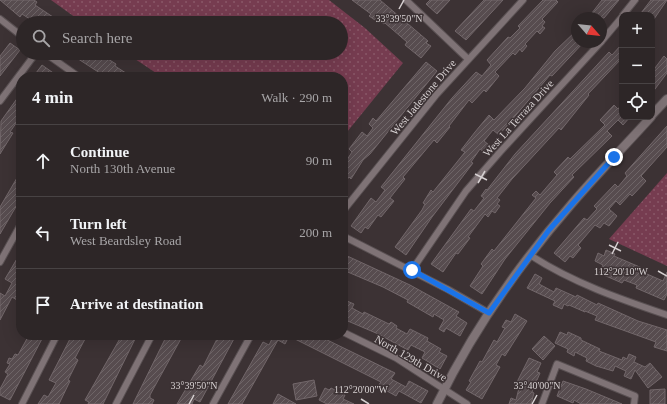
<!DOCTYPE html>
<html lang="en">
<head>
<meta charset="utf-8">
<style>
  :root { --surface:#2d2627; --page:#352e2f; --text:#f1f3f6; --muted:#a7a5a7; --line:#484344 }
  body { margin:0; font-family:Georgia,serif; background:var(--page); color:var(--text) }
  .controls { position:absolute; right:12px; top:12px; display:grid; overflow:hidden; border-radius:8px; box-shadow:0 4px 16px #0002 }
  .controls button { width:36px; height:36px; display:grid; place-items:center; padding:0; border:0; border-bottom:1px solid var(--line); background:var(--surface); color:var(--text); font:20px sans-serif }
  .compass { position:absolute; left:571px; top:12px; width:36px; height:36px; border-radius:50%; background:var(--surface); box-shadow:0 4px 16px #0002; rotate:118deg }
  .stop { position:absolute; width:12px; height:12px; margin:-9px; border:3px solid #1a73e8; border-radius:50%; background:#fff }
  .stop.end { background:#1a73e8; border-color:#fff; box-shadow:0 1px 4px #0008 }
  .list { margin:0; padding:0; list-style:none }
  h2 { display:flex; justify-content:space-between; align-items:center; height:52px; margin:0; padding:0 16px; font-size:17px }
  h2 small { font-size:13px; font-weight:400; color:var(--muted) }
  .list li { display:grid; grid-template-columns:26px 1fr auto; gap:12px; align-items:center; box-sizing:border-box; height:72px; padding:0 16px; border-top:1px solid var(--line) }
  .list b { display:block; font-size:15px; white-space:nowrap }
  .list p { margin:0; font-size:13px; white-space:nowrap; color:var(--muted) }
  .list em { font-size:13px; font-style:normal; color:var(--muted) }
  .icon { flex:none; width:22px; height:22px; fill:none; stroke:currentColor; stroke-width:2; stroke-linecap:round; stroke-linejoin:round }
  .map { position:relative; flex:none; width:667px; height:404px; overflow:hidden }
  .search { position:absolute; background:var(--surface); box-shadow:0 4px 16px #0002; left:16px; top:16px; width:332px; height:44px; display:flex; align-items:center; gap:10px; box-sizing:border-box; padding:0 14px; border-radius:22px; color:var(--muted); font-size:15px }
  .panel { position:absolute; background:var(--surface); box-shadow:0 4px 16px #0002; left:16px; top:72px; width:332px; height:268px; border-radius:16px }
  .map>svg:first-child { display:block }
  .grass { fill:url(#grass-dots) }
  .building { fill:url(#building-hatch); stroke:#72676a }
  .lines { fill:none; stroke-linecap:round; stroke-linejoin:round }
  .minor-casing { stroke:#595052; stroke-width:8 }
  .tertiary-casing { stroke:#595052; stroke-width:10 }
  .minor { stroke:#7f7376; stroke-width:6 }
  .tertiary { stroke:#7f7376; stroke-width:8 }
  .route { stroke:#1a73e8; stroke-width:5 }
  .ticks { fill:none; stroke:#d6d0d1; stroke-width:1.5 }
  .labels { text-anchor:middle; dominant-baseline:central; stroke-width:3; stroke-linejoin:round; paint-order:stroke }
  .street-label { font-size:11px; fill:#d6d0d1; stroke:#3c3234 }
  .ticks-label { font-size:10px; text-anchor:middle; fill:#d6d0d1; stroke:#3c3234; stroke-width:3; stroke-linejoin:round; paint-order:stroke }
</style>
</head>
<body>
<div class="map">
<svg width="667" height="404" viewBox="0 0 667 404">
  <defs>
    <pattern id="grass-dots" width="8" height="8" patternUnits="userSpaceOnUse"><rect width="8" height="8" fill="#763c50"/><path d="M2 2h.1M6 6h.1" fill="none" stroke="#895768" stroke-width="1.8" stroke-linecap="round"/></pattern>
    <pattern id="building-hatch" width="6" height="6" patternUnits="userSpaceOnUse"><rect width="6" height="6" fill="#574c4f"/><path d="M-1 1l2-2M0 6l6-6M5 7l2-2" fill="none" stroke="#6e6567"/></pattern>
  </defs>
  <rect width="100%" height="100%" fill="#3c3234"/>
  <g class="grass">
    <path d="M51,0H329L365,28L403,63L343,137V77H162L126,53H341V23H83Z"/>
    <path d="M667,173V266L609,239Z"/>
  </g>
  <g class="building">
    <path d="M0,0H34L37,2L35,5L53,17L52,19L58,23H36L22,14L20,17Z"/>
    <path d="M352,0H380L428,41L426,43L431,46L421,58L405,45L407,42L385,23L384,24L376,18L375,20L369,16L371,14Z"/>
    <path d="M430,0H450L437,14L426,4Z"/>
    <path d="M484,0H503L466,40L455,31Z"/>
    <path d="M543,0H556L558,2L542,19L545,22L542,26L545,28L540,34L537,31L525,44L527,46L522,52L520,49L515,55L513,53L495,72L499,76L486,92L484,90L472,103L469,100L449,126L450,127L437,143L434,140L403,177L405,179L390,198L394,201L381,217L378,215L368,229L365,227L361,233L351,226L371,198L376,202L385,190L381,187L452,98L476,72L482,76L491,65L487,60L508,37L510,38L520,28L518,26Z"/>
    <path d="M602,0H619L604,18H588Z"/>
    <path d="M651,0H667L652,22V15H644L641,13Z"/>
    <path d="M577,30V42H584L552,76L550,75L499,135L493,130L484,141L489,145L484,152L480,149L471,162L473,163L432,217L406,255L395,247L422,210L425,204L423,203L431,190L433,192L465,152L461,150L475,132L489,115L494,120L525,88L555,51Z"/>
    <path d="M10,43L20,50L0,76V56Z"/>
    <path d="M622,44V58L588,94L589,95L561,130L559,128L512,179L497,198L500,200L497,204L500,206L495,213L492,211L488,217L485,214L468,237L470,238L458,254L456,253L443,272L431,264L471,209L474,211L484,198L481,196L486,189L487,190L515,154L609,52L612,55Z"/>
    <path d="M69,53H93L96,55L98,53L102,55L103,53H108L111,55L108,59L116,64L115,66L132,77H106Z"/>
    <path d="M664,56L667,59V73L652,93V72Z"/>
    <path d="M426,62L437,71L370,154L363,160L351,179L349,177L343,185V166L352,152L349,149L362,132L367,136L373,128L369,124L373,118L376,121Z"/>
    <path d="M42,65L59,77H33Z"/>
    <path d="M21,93V116L10,132L13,133L0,154L1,121Z"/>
    <path d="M622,104V117H630L623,125L618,120L607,131L612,136L572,175L574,177L550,203L505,259L482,294L470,286L483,266L481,264L492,249L494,251L536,198L532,195L536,191L540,195L557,175L554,172L568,157L570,159L605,125L600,120L614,105L618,109Z"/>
    <path d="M667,126V147L641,176L646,181L632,196L630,194L620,205L616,201L609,209L617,216L609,226L604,223L600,228L595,225L578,245L581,248L573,258L570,256L565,262L554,253L584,218L587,220L597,209L594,206L615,184L618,187L627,176L625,173Z"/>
    <path d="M21,171V198L0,234V207Z"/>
    <path d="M606,250L615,254L614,256L642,268L640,271L663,281L667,272V294L664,300L636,288L637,285L624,280L622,283L599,273L603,265L595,261L598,253L604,256Z"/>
    <path d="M21,252V293L17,300L12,297L0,320V293L5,296L12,283L5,279Z"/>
    <path d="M343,254L410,285L459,312L456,316L467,323L460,336L446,328L444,332L439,329L444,320L434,314L433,317L407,302L408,300L383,287L343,270Z"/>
    <path d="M535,274L542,278L539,284L554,292L556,288L576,297L577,295L597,305L598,303L638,321L667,330V351L654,347L656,342L595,320L597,316L585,311V312L569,305L568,306L564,304L562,309L553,305L555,301L527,288Z"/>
    <path d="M347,301L354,304L352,308L363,314L364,312L389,324L391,322L397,326L396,328L407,334L410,329L428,338L427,341L441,349L439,352L447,356L440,369L422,358L425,352L411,345L408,350L376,333L343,319V304L345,305Z"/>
    <path d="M515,314L527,321L505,356L502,354L496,365L500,367L482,399L466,390L471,382L469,381L480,361L482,362L494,340L497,342L505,328L502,327L506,320L511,322Z"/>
    <path d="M560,332L567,335L568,332L581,338V340L600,349L599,351L622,360L623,357L627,359L629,354L636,357L634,362L645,367L650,363L662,377L648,388L635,370L631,379L624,376L626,371L615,366L613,371L596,366L586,361L587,358L575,352L574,356L567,352L568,349L555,343Z"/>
    <path d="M29,335H44L10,400L0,395V389L8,374L5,372L10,364L7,363L9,358L12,359L15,354L18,355Z"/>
    <path d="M72,335H79L85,339L75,358L78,360L68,380L70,381L59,404H38L44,395L48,397L56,383L49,380Z"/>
    <path d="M122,335H137L103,404H88L89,402L85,400Z"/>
    <path d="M167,335H183L150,395V398L154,400L152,404H133Z"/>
    <path d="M219,335H236L200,402L194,399L192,404H177L200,365L203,367Z"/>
    <path d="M270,335H317L395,373L391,379L406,387L409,381L428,391L421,403L399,391L396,396L378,386L381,382L289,336L285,344L278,340L242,404H228L263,342L269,345L273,337Z"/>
    <path d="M544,336L555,346L543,360L532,349Z"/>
    <path d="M529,358L541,363L537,372L540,373L537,380H536L532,392L534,393L531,404H509L511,398L516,400L519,388L516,387L518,380Z"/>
    <path d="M314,380L317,396L296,400L293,384Z"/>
    <path d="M563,381L586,389L622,404H581L574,400L573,403L557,396Z"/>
    <path d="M325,388L329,390L331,388L345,395L343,399L354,404H327L319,400Z"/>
    <path d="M665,389V404H650V390Z"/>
    <path d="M278,394L296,404H273Z"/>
  </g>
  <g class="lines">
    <g class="minor-casing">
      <g id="minor">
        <path d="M406,0L468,59"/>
        <path d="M623,15L635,0"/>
        <path d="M0,19L23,37"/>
        <path d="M601,42L622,17"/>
        <path d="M45,53L79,77"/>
        <path d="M0,101L36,53"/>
        <path d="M343,211L436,95L523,0"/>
        <path d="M343,236L449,290L489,313"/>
        <path d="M530,255C573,283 620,299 667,315"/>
        <path d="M0,262L21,224"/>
        <path d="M412,270L466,191L500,152L601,42"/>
        <path d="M343,332L396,358L467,404"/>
        <path d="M22,404L57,335"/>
        <path d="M116,404L152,335"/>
        <path d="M213,404L251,335"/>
        <path d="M542,404L557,364L635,396L634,404"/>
      </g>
    </g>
    <g class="tertiary-casing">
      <g id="tertiary">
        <path d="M652,115L667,99"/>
        <path d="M437,404C471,334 518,266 569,207C595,176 624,147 651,117"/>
      </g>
    </g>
    <use href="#minor" class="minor"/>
    <use href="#tertiary" class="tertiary"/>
  </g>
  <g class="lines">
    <path class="route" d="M412,270L489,313L549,230L614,157"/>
  </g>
  <path class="ticks" d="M399,9L404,0M475,174L487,180M478,183L485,171M609,245L621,251M612,254L618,242M658,271L667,276M361,399L369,404M189,404L194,395M532,404L537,395"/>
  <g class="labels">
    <g class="street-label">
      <text transform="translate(423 97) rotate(-50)">West Jadestone Drive</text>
      <text transform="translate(518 118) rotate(-48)">West La Terraza Drive</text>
      <text transform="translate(411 358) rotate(30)">North 129th Drive</text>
    </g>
  </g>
  <g class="ticks-label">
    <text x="399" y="22">33°39'50"N</text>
    <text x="621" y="275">112°20'10"W</text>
    <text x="194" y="389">33°39'50"N</text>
    <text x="537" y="389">33°40'00"N</text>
    <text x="361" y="393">112°20'00"W</text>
  </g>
</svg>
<div class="controls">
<button>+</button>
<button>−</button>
<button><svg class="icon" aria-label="locate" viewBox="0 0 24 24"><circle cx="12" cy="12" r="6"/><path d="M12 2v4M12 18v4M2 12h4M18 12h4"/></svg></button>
</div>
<svg class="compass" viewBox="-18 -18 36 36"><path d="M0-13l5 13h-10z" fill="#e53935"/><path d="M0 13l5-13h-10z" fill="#a7a5a7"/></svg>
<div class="stop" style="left:412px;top:270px"></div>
<div class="stop end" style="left:614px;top:157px"></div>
<div class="search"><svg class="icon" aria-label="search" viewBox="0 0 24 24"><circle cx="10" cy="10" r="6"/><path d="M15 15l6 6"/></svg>Search here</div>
<section class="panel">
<h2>4 min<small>Walk · 290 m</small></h2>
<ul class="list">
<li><svg class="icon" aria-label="ahead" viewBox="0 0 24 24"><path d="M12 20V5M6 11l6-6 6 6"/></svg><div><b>Continue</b><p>North 130th Avenue</p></div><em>90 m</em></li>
<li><svg class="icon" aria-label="left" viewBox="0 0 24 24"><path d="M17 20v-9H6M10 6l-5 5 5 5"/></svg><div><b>Turn left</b><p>West Beardsley Road</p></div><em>200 m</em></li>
<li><svg class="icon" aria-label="arrive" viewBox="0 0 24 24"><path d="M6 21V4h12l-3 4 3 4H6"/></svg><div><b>Arrive at destination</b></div></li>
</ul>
</section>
</div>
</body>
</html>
